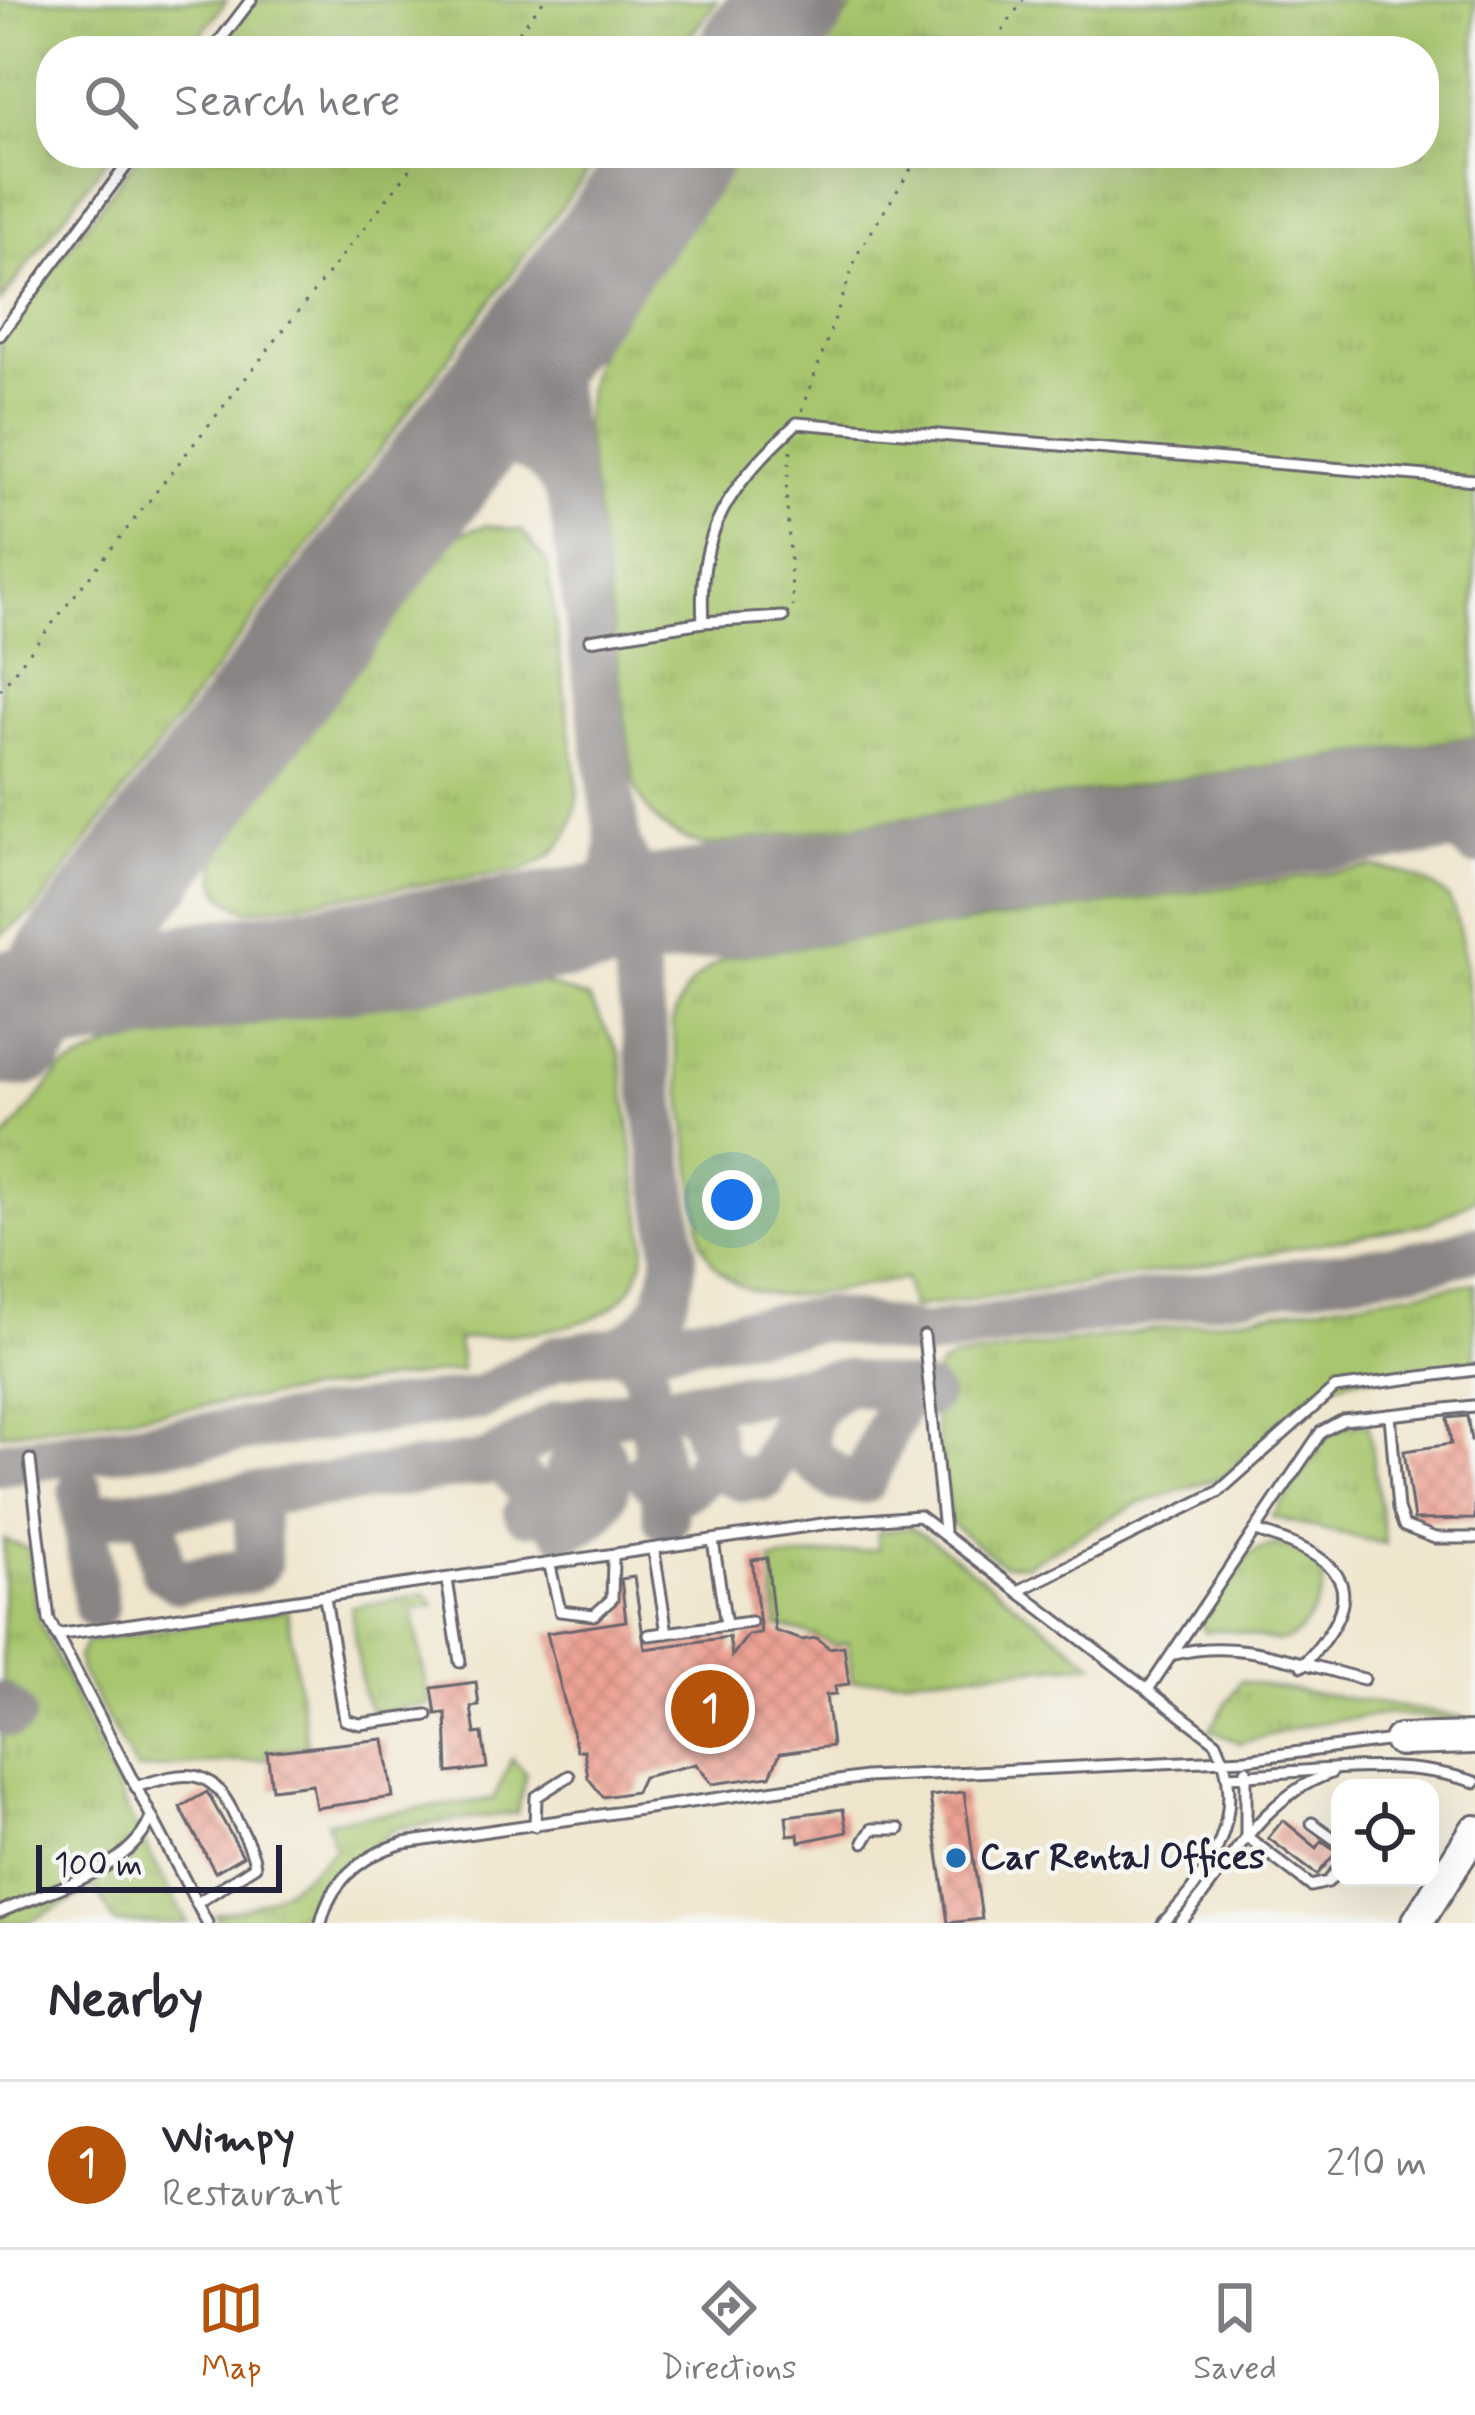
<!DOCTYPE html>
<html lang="en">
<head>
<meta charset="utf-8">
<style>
  :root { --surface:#fff; --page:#f2f2f3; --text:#2b2b33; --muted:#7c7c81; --line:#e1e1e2; --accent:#b45309 }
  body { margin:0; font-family:Mynerve,sans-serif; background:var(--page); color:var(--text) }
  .controls { position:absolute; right:36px; bottom:36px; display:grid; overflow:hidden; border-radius:24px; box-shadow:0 12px 48px #0002 }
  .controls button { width:108px; height:108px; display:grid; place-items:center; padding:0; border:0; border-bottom:3px solid var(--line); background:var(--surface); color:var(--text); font:60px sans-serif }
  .scale { position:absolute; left:36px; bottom:30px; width:246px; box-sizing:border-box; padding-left:12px; border:6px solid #22223b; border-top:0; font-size:33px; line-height:42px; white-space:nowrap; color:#22223b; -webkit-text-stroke:9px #f6f6f2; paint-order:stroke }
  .you { position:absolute; left:732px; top:1200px; width:42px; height:42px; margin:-30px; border:9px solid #fff; border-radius:50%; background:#1a73e8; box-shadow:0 0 0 18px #1a73e833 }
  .badge { display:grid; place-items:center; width:78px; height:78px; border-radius:50%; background:var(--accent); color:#fff; font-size:39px; font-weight:700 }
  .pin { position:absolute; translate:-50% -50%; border:6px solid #fff; box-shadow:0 3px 12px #0006 }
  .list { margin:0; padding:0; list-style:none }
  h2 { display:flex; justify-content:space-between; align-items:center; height:156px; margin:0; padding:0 48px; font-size:51px }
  h2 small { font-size:39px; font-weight:400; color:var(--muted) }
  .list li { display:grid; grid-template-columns:78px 1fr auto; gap:36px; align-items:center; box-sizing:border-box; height:168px; padding:0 48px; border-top:3px solid var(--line) }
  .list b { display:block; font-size:45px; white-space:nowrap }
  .list p { margin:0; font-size:39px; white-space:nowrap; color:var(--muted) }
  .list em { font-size:39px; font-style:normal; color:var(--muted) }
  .icon { flex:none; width:66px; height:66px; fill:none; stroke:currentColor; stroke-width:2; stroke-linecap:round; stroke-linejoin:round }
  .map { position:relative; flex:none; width:1475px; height:1923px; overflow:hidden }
  .search { position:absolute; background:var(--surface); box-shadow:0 12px 48px #0002; left:36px; right:36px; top:36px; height:132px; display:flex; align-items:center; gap:30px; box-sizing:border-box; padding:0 42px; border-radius:48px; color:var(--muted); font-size:45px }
  .sheet { height:324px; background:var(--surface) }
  nav { display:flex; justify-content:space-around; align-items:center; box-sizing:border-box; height:168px; border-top:3px solid var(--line); background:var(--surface); font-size:33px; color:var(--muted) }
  nav a { display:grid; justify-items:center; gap:6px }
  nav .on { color:var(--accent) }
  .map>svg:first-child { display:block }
  .grass { fill:url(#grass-tufts); stroke:#647454; stroke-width:3 }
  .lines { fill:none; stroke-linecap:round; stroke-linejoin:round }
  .taxiway { stroke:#888484; stroke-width:45 }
  .runway { stroke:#888484; stroke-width:111 }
  .building { fill:url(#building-cross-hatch) }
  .service-casing { stroke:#6a666e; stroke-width:15 }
  .primary-casing { stroke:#6a666e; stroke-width:36 }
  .path { stroke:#6a666e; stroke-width:3; stroke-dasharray:3 9; stroke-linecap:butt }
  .service { stroke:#fff; stroke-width:9 }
  .primary { stroke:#fff; stroke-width:30 }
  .poi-dot { fill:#1f6fb2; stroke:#f6f6f2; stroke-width:4.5 }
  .labels { text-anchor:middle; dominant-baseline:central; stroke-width:9; stroke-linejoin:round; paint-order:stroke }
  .poi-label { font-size:36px; font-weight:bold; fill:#22223b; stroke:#f6f6f2; text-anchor:start }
</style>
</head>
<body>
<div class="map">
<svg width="1475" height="1923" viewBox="0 0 1475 1923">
  <defs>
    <pattern id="grass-tufts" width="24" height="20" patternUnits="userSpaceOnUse" patternTransform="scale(3)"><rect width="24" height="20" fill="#a7c66e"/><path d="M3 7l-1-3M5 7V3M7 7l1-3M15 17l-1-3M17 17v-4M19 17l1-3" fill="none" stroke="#8faa60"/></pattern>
    <pattern id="building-cross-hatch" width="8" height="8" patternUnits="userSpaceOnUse" patternTransform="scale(3)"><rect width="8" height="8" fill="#eda294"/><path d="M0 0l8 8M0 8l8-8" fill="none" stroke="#cb8b80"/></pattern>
  </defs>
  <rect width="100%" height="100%" fill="#f6f6f2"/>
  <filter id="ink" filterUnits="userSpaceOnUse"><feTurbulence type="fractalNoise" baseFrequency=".00833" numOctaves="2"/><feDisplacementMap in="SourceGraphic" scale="24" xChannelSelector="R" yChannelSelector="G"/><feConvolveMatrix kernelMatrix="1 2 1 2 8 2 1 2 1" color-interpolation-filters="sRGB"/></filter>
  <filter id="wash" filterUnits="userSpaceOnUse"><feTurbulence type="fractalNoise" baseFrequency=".004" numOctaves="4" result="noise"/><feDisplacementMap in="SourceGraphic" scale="48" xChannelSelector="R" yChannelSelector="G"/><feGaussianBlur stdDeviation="2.7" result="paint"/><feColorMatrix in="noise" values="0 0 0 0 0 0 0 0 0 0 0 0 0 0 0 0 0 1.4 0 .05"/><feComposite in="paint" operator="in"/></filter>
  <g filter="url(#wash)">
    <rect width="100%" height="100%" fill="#efe5cc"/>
    <g class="grass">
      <path d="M0,0H227L188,51H51V153H111L0,302Z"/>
      <path d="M254,0H717L679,51H216Z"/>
      <path d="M858,0H1475V737L705,846C668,836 646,818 634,782L584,422C587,401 588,377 596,357C620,298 701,208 743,153H1424V51H819Z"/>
      <path d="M140,153H602L34,912L0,935V340Z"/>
      <path d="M485,525L522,531L547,563L578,789C575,830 563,855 523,870L248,910C213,899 207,872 226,843L452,537Z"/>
      <path d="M1372,867C1397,869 1429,879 1448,898C1475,940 1475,1136 1475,1199L1429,1223L1177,1270L911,1308L905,1279C837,1288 735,1325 702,1243L672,1023C682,990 696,974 727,957Z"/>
      <path d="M539,982L589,999L620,1054L645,1242C641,1339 531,1329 458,1340L461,1370L0,1434V1145L60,1071L114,1045Z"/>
      <path d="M1475,1283V1366L1351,1379L1315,1392L1273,1439L1223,1477L1137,1504L1027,1564L1003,1565L950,1523L931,1389L939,1367L953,1359Z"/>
      <path d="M1350,1424H1368L1385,1544L1272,1517L1328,1435Z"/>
      <path d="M909,1527L935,1542L1094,1664L852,1681L848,1642L834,1645C817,1635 796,1630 778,1627L771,1560L878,1549L877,1533Z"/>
      <path d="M4,1540L29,1549L37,1616L132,1821L187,1923H115L96,1888L27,1923H0Z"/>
      <path d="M1274,1544L1316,1557C1326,1573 1325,1585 1318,1602C1283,1677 1259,1619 1206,1632L1200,1623L1246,1555Z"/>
      <path d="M427,1594L434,1606L412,1610L430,1704L372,1712L363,1696L351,1607Z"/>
      <path d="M287,1610L307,1746L267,1751L268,1759L136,1770L81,1672L78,1656L86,1642Z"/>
      <path d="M1240,1681L1463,1717L1464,1721L1389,1714L1311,1724L1240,1743L1210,1730Z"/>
      <path d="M512,1758L526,1773L517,1813L397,1828L347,1863L312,1908L280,1923H219L215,1914C267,1906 297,1885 334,1849L327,1821L494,1799Z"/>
    </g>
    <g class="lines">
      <g class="taxiway">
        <path d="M583,279L562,314L552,367L675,1251C673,1294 660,1330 619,1348L636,1357L645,1371L666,1519"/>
        <path d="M424,492C471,436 535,417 570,498"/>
        <path d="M1421,801L1475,843"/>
        <path d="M619,845C632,883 661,894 698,903"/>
        <path d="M550,924C586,911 614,892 617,851"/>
        <path d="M847,1381C816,1402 799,1419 810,1457L839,1480L864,1481L903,1394"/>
        <path d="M705,1434L721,1470L742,1479L764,1478L802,1399"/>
        <path d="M499,1456L563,1528C601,1522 622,1480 598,1448C589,1436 572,1430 558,1423"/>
        <path d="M0,1463L481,1398L557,1357L826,1319L924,1336L1440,1259L1475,1248"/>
        <path d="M646,1472L667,1495C698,1488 714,1465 710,1433L688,1403"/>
        <path d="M81,1490L96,1606"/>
        <path d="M153,1509L163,1571L178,1581L248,1571L259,1564L254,1495"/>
        <path d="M526,1512L549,1513L592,1417"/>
        <path d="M84,1518L491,1462L560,1422L650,1408L843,1381L928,1395"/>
        <path d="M0,1704L13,1715"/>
      </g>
      <g class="runway">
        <path d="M755,51L793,0"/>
        <path d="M0,1006L1475,793"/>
        <path d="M18,1032L678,153"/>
      </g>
    </g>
    <g id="blocks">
      <g class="building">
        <path d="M1467,1416L1471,1440H1475V1519L1414,1520L1404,1451L1451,1444L1447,1418Z"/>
        <path d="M767,1558L775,1631L802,1640L817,1638L829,1648L844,1646L849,1684L835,1686L836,1694L826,1695L832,1746L780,1753L770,1776L712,1784L696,1764L643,1777L636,1792L603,1797L588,1778L584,1750L577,1751L547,1633L626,1621L621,1579L634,1577L645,1649L729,1637L732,1656L748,1635L761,1633L752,1560Z"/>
        <path d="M476,1682L479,1706L471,1707L475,1734L482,1733L487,1768L448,1773L446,1713L436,1714L432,1688Z"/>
        <path d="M384,1739L393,1797L316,1808L312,1784L272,1789L267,1752Z"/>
        <path d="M207,1792L243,1856L215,1872L180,1807Z"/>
        <path d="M964,1792L982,1919L948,1923L930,1796Z"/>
        <path d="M843,1809L847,1832L799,1842L798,1834L788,1835L786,1816Z"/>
        <path d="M1283,1820L1317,1848L1322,1841L1337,1851L1317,1875L1268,1838Z"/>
      </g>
    </g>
  </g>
  <g filter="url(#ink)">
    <use href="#blocks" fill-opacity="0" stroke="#6a666e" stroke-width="3"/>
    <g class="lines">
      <g class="service-casing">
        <g id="service">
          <path d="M212,51L251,0"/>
          <path d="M0,335L136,153"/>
          <path d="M703,622C697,528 731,485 797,423L1475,480"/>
          <path d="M590,640L703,622L783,617"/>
          <path d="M924,1336L944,1531"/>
          <path d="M1390,1415L1398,1509L1404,1526L1435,1538H1475"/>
          <path d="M30,1460L49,1620L207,1923"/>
          <path d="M1256,1531C1346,1559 1374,1590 1302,1666"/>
          <path d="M713,1541L726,1625"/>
          <path d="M654,1552L667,1633"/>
          <path d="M550,1566L560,1611L594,1615L612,1599L613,1558"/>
          <path d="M447,1580L460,1662"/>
          <path d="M1020,1590L1218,1492L1335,1388L1475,1370"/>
          <path d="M325,1598L345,1720L360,1724L427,1715"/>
          <path d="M56,1635L829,1523L919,1516L1216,1742C1250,1812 1211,1874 1163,1923"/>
          <path d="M649,1635L751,1622"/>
          <path d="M1175,1654C1242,1637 1299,1665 1364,1679"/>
          <path d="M1149,1688L1321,1432L1343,1420L1473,1406"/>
          <path d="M1246,1770V1836"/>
          <path d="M1227,1776C1311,1773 1393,1755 1475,1782"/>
          <path d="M135,1787C189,1770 212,1765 237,1821C244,1835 253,1850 255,1866L197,1903"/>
          <path d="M1312,1823L1340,1843"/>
          <path d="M535,1826L536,1797L569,1776"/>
          <path d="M1246,1836L1311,1886L1328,1882L1340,1866"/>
          <path d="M864,1842L872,1829H899"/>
          <path d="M0,1912C48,1890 128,1872 150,1820"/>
          <path d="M321,1923C331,1880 363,1855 404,1843L866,1777L1246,1759L1393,1740"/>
          <path d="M1180,1923C1228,1868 1259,1798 1331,1773"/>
        </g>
      </g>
      <g class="primary-casing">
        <g id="primary">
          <path d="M1400,1740L1475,1738"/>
          <path d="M1417,1923L1475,1831"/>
        </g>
      </g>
      <g class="path">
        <path d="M504,51L544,0"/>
        <path d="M989,51L1023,0"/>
        <path d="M802,411L858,253L921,153"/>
        <path d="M791,450L786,490L793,607"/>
        <path d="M0,690L423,153"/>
      </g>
      <use href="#service" class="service"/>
      <use href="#primary" class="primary"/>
    </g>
  </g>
  <circle class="poi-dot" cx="956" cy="1858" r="12"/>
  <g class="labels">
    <g class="poi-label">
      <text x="980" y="1858">Car Rental Offices</text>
    </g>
  </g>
</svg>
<div class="controls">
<button><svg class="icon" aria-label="locate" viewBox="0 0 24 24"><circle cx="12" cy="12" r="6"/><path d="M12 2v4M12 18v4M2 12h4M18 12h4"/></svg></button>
</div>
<div class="scale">100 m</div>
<div class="you"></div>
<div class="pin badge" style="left:710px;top:1709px">1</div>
<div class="search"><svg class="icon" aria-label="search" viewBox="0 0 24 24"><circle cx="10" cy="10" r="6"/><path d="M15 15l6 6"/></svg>Search here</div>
</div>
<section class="sheet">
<h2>Nearby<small></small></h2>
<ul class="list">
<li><span class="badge">1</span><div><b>Wimpy</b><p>Restaurant</p></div><em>210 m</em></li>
</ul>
</section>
<nav>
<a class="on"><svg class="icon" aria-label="map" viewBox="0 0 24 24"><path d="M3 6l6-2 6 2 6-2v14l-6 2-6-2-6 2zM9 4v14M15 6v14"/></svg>Map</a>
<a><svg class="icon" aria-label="directions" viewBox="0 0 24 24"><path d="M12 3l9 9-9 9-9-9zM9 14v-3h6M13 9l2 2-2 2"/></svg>Directions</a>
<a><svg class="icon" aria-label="saved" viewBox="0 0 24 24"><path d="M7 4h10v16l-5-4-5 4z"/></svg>Saved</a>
</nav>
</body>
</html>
